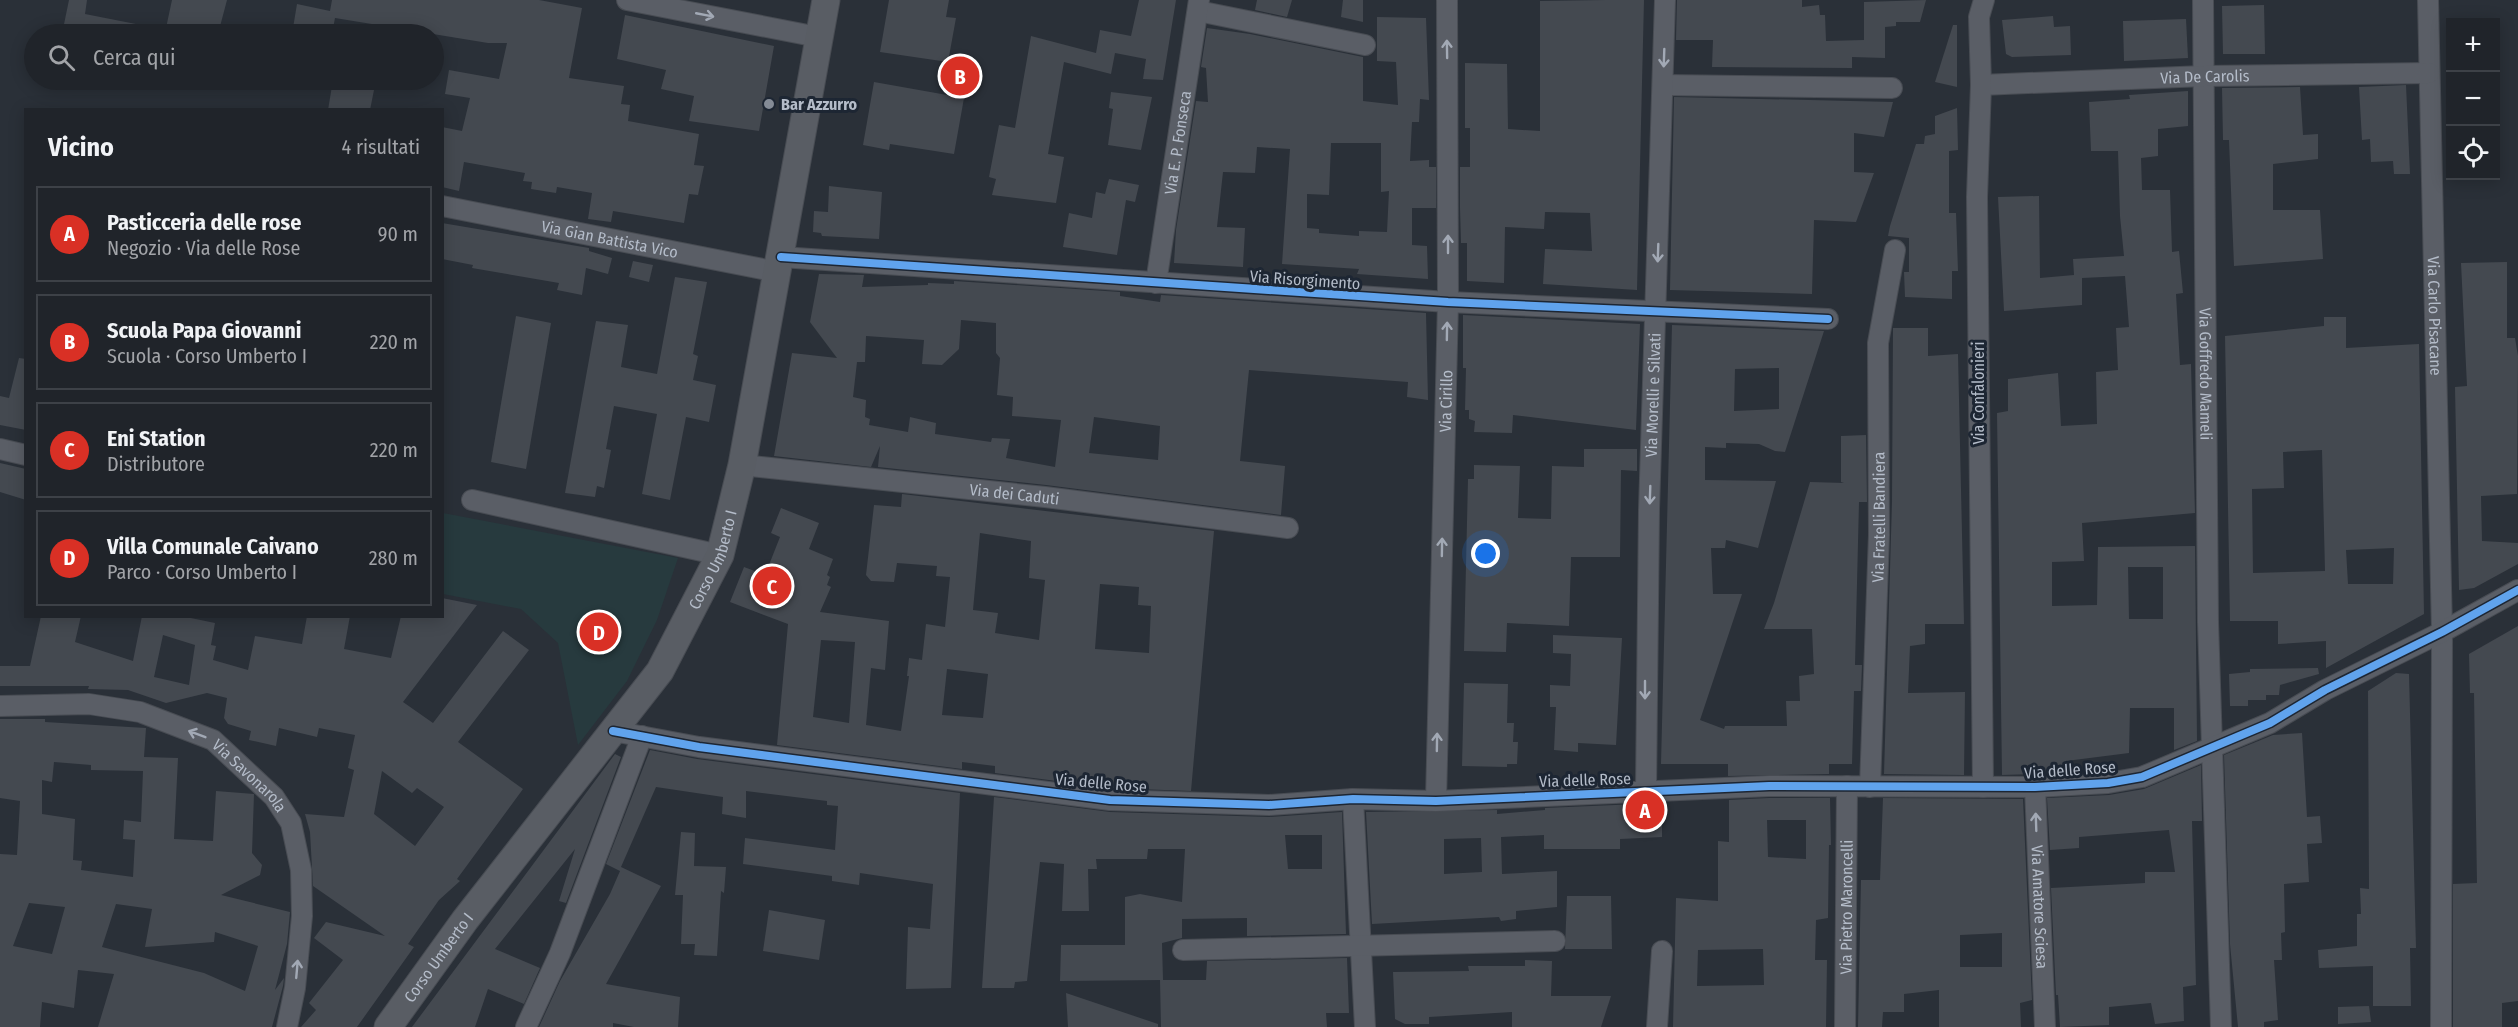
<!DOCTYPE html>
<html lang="it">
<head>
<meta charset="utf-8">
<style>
  :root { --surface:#20242a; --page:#2d3036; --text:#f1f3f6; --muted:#a2a4a8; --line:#3d4147; --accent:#d93025 }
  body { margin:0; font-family:"Fira Sans Condensed",sans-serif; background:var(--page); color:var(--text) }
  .controls { position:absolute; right:18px; top:18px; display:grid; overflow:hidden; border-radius:0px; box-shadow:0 3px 15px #0003 }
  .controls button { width:54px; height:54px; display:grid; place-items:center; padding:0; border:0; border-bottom:2px solid var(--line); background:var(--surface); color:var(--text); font:30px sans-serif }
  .you { position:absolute; left:1486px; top:554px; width:21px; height:21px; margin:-15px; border:4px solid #fff; border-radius:50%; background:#1a73e8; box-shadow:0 0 0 9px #1a73e833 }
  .badge { display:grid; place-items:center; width:39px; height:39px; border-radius:50%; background:var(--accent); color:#fff; font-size:20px; font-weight:700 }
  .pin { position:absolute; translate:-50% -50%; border:3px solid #fff; box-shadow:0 2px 6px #0006 }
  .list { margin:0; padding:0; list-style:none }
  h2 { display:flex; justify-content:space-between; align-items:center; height:78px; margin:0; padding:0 24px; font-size:26px }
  h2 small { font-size:20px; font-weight:400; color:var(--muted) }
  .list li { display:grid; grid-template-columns:39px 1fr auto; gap:18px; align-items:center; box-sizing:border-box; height:96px; margin:0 12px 12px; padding:0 12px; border:2px solid var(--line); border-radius:0px }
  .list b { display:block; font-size:22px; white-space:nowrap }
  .list p { margin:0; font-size:20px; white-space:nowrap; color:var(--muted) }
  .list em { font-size:20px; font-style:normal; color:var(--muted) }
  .icon { flex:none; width:33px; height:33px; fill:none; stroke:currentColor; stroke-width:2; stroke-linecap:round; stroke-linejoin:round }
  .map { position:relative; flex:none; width:2518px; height:1027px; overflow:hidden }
  .search { position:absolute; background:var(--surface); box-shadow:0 3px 15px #0003; left:24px; top:24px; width:420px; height:66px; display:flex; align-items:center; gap:15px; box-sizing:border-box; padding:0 21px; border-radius:33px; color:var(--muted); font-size:22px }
  .panel { position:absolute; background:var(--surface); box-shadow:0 3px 15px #0003; left:24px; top:108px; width:420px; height:510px; border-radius:0px }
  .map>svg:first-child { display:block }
  .green { fill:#273a3e }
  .building { fill:#444950; fill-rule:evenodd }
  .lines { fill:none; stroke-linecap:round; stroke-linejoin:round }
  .minor-casing { stroke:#484c53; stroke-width:22 }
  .secondary-casing { stroke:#484c53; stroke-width:29 }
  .minor { stroke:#5a5e66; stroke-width:20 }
  .secondary { stroke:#595d64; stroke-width:27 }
  .cycleway-casing { stroke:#1d2633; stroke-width:11 }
  .cycleway { stroke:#60a3ed; stroke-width:8 }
  .oneway { stroke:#a2a9b5 }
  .poi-dot { fill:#848b96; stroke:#1d2633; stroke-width:2 }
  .labels { text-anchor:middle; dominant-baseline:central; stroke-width:6; stroke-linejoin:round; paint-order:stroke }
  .street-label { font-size:16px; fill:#b4bcc9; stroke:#1d2633 }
  .poi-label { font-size:16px; font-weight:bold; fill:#b4bcc9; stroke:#1d2633; text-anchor:start }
</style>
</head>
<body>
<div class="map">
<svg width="2518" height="1027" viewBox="0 0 2518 1027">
  <rect width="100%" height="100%" fill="#2a3038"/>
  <path class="green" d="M443,513L678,558L657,620L627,681L578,745L558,643L521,609L443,594Z"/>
  <g class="building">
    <path d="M69,0H87L85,14L146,26L145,34H101L63,29Z"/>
    <path d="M172,0H227L218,34H191L166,28Z"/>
    <path d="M332,0H539L582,8L569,78L624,86L621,104L630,105L628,121L699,134L694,165L704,166L698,195L689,194L684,223L613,211L611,222L588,219L592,193L557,187L556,193L531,189L532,182L523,181L525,173L464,162L459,191L442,187V127L462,131L470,98L445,94L449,70L499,79L507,43H488L335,18L332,34H292L297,4L330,11Z"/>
    <path d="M889,0H949L946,17L956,18L948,62L880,52Z"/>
    <path d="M1139,0H1176L1163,80L1143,79L1146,59L1115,53L1111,74L1064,62L1048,154L1064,157L1056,203L992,195L996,179L989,177L999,125L1015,128L1031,36L1096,53L1100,30L1131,36Z"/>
    <path d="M1257,0H1292L1287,17L1255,10Z"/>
    <path d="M1343,0H1363V22L1341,17Z"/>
    <path d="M1605,0H1644L1637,290L1543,284L1545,249L1592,251L1590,213L1545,212L1544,229L1505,227L1504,283L1467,281V243H1461L1460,208V167H1470V128H1465V63L1507,64L1508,129L1540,131V1Z"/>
    <path d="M1677,0H1802V7L1819,5L1820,15H1825L1826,41L1864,40V2L1926,0L1920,22H1896V26L1885,27V58L1852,57V68L1712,67L1713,40H1676Z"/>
    <path d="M2264,5L2265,54H2223L2222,6Z"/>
    <path d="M625,15L774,46L759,131L689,121L694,96L661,89L666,70L617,59Z"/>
    <path d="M2053,16L2054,27L2070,26L2071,55L2012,57L2006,54L2002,20Z"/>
    <path d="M1377,17L1426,18L1429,100L1420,99L1419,122H1412L1410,161L1429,160V167H1436V208H1412V245L1427,246L1428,279L1357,274L1359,269L1282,264L1290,149L1257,147L1255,173L1223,172L1217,227L1245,228L1243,267L1174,263L1176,230L1196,101L1208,102L1206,68L1201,67L1207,28L1250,34L1363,57V101L1398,105L1396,62L1377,61ZM1331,143H1381V192L1389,191L1387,232L1359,231V236L1319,233V229L1307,228V194L1329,195Z"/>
    <path d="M2186,19L2188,58L2124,61L2123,21Z"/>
    <path d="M1953,25H1957V87L1935,82Z"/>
    <path d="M333,80H376L370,110H328Z"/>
    <path d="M874,82L964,98L954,154L890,144L889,150L863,145Z"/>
    <path d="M2406,85L2410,174H2394L2393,161L2371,162L2370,139L2362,140L2359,87Z"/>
    <path d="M2300,87L2303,135L2318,134V159L2273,164V210H2320L2323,259L2234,266L2229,140H2223L2222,88Z"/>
    <path d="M2188,91V126L2158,129V156L2141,158L2142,190H2170L2172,252L2179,251L2183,293L2176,294L2180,365L2191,364L2195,513L2082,523L2084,561L2052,562V606L2097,605L2098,547L2195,546L2197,741L2174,750V708H2130L2129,753L2066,761L2067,773L2002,775L1997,413L2008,411V379L2058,373L2061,426L2097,424L2096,372L2118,370L2116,328L2129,327L2125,276L2082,278V305L2004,311L1998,197L2039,196L2040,278L2074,275L2073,259L2124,256L2120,216L2118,151H2091L2089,102L2130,99L2129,95ZM2128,567H2163V619H2129Z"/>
    <path d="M1111,92L1152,97L1141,150L1108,145L1113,109L1109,108Z"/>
    <path d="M1674,97L1893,102L1884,137L1854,133V172L1874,173L1856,222L1814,220L1812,294L1670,290Z"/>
    <path d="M1957,108L1958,150L1949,151V213H1956L1958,271H1952V299L1905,297L1904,272H1909V238L1888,236L1890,226L1916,144H1924L1925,136L1935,134V116Z"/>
    <path d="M1109,179L1139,185L1135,202L1126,200L1117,255L1063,247L1069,213L1092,218L1096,192L1105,194Z"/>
    <path d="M829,186L882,192L879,239L822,236L821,233L813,232L814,211L828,212Z"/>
    <path d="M442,223L589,248V251L612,258L608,274L586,268L582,295L557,290L559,283L472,268L473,265L442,259Z"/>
    <path d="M633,261L653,265L649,282L629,277Z"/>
    <path d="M2507,262V338H2515L2518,356L2517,494L2481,496L2482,541L2518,543V564L2474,588L2459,590L2455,387L2467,386L2461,263Z"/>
    <path d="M819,274L864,275L862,287L928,285V283L954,284V281L1120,292V296L1160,302L1161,295L1426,313L1428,400L1407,397L1408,382L1249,370L1240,461L1285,466L1281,515L1046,485L878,467L880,446L871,467L774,456L792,353L837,358L810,322ZM961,320L996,323V353L1000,358L997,395L1013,397L1012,416L1061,420L1055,467L1006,458L1010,439L992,438L991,442L935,434L936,423L910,417L908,432L869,425L870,419L865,417L866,400L853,397L857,362H865L866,336L924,340L922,364L942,365L959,349ZM1094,417L1160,426L1158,460L1089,453Z"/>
    <path d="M675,277L707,282L693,354L698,356L693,380L716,385L709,422L686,417L670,500L642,494L657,414L614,406L606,449L611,450L604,488L597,486L595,497L565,493L596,321L628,325L621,367L657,374Z"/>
    <path d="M1463,315L1640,324L1636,430L1513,415L1512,433L1474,432L1475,421L1469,419V410H1465L1466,368H1463Z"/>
    <path d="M516,316L551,323L526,469L491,462Z"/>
    <path d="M2324,317H2346V348L2419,344L2424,614L2326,668V641L2278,644V621H2230L2225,336L2324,326ZM2322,450L2325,571L2253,573L2252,489L2284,488L2283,452ZM2394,548L2393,584H2348L2346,550Z"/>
    <path d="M1672,325L1824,331L1785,452L1775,451L1759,444L1726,443V448L1705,447V480L1776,481L1758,548L1726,540L1725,548H1711L1713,594H1742L1700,720L1724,729L1725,726H1787L1786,701H1800L1799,676L1814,674L1812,629H1764L1774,603L1810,482L1844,483L1841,482V436L1866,435L1867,502H1859L1855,665H1862L1861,691H1854L1852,764H1829V774L1728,776V764H1661ZM1779,368V409L1734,411L1735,369Z"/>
    <path d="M1893,328H1928V356L1958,354L1964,624H1925V644L1910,646L1908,693L1965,692L1964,775L1884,774L1892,502Z"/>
    <path d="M19,358L26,359V430L0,425V396L9,398Z"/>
    <path d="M1584,449H1637V471L1621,470L1620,557H1571L1569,626L1507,623L1506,652L1464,651L1468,479H1474V465L1520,466L1518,518L1551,519L1552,466L1584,467Z"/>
    <path d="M0,463L26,469V500L0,492Z"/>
    <path d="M902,494L1214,531L1191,791L1111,788L995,773V766L962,762V769L777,745L788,624L730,602L744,567L765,575L780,537L771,533L781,508L819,523L809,549L833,559L827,575L830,577L827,585L831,587L820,612L889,621L885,670L871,668L866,725L901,731L909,676H907L909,658L922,660L926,624L945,627L950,577L936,576L937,566L897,563L894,582L871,581L866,575L874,505L901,507ZM980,533L1031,541L1029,578L1045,580L1039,640L995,633L998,613L973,610ZM1100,584L1139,587L1138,605L1151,606L1149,653L1095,649ZM821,640L855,642L849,723L813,717ZM947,669L988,674L983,718L942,715Z"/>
    <path d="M442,598L477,605L403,702L433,723L503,631L529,650L458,742L523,789L457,879L460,881L439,900L408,944L414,947L357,1027H301L316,1010L309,1003L343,960L314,938L326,922L385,936L313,886L310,832L305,814L344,817L354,770L348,768L355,735L319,728L317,737L279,728L276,746L249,740L251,731L228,724L224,718L227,698L207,693L166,703L128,690L88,689L89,686H0V666H30L41,616H81L75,642L133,661L142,616H181L215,623L211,645L216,646L213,660L248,670L255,636L302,644L307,616H350L344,649L391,658L401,616H442ZM163,635L195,645L189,685L154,677ZM382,771L412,793L417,788L444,807L415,846L374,814Z"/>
    <path d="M2518,626V1001L2502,1003V1027H2453V884L2477,883L2474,693H2470L2469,654Z"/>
    <path d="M1553,635L1622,638L1616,745L1578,743V752L1554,750L1556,707H1550V685L1570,686L1571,654L1553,653Z"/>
    <path d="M2318,668L2319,674L2280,685L2279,695H2266V700H2248V706H2230L2229,674L2250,672V669Z"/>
    <path d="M2396,673L2409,674L2416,948H2410L2411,1006H2373V966L2319,968L2318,950L2357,946V914H2361L2360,888L2369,889L2368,691Z"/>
    <path d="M1464,683L1508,684L1507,723H1514L1513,742H1518L1517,764H1507V767L1462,766Z"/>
    <path d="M0,719H45V722L146,728L144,757L178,758L174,839L213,841L216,791L254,794L252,853L262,865L260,875L221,895L290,912L287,944L275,990L284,978L283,986L272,1027H98L114,974L78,970L74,1008L42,1002L40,1027H0V854L17,855L20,801L0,798ZM54,762L91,765V770L143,771L141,822L124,820L123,839L135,840L133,877L81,870L82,861L73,860L75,819L42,814V780L52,782ZM29,903L65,907L52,954L13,946ZM116,904L152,909L145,947L214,942L215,932L258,946L245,991L204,973L102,947Z"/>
    <path d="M2302,733L2307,817L2320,816L2322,843L2307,844L2309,882L2284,884L2285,932L2281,933L2282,960H2274L2278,1020L2264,1022V1027H2238L2230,944L2224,755L2273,735Z"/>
    <path d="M650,750L697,759L960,793L951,988L906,989L908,927L930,929L933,884L860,873L859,885L832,881V876L743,864L745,838L835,850L838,806L827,805V801L746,791V818L722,814L723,797L656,787L621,867L661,886L606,984L680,997L678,1027H634L613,1023V1027H539L560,981L610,894L620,871L606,864Z"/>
    <path d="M615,754L621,757L566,903L559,901L575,849L495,949L540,968L524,1004L488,989L475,1027H412Z"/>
    <path d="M2201,765L2202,821H2192L2196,985L2183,987L2184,1021L2155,1024L2151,1003L2109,1007V1025L2060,1027L2058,995H2056L2051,888L2145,883V872H2175L2169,830L2079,837V848L2050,850L2047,798L2109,795L2144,789Z"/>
    <path d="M994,797L1110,812L1269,817L1342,812L1346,934L1247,936V918L1182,919V938L1162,943L1163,980L1060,981L1061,945H1125V897L1140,894L1182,902L1185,849H1148L1147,859H1096L1097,869H1088L1089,911H1062L1064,864L1040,862L1027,981L1015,982L1014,988H982ZM1285,835H1322V869H1288Z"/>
    <path d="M1769,798H1830L1831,845H1829L1828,918L1816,920L1815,960H1827L1826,1027H1673L1676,898L1718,901V841L1729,842V800ZM1767,820H1806V859L1768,857ZM1763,949L1764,985L1697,986L1698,950Z"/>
    <path d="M1883,798L2023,799L2032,1000L2020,1003L2021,1027H1939V990L1904,994V1012H1883L1882,1027H1858L1861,880H1880ZM2002,933V967H1960V935Z"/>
    <path d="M1662,803V837L1620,839V849H1544V835L1501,837L1502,874L1557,871V907L1516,911V919L1501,921L1499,917L1372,924L1366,812L1497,810V814L1545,810V808ZM1481,838L1482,872L1444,874V839Z"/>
    <path d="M681,832L695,833L694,866L726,867L724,893L721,891L717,956L694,955L695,944H681L683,895H675Z"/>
    <path d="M1567,896H1611L1612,949H1565Z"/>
    <path d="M769,910L825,920L819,960L763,951Z"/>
    <path d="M1347,958L1349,1013H1326L1327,1027H1161L1160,980H1206L1207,961Z"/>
    <path d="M1525,960L1552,961L1551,996H1611L1601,1027H1512V1012L1429,1017V1024H1405L1395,1019L1393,972L1469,971L1468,966H1525Z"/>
    <path d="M1066,993L1158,1024V1027H1068Z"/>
    <path d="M2369,1006L2371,1022L2338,1024V1007Z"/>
  </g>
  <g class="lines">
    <g class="minor-casing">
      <g id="minor">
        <path d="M627,0L818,37"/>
        <path id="s1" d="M2203,0L2208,622L2221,1027"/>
        <path id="s2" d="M2428,0L2442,632L2441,1027"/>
        <path d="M1198,11L1365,45"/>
        <path d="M1663,85L1892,88"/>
        <path id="s3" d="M1981,85L2204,76L2429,73"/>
        <path id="s4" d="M442,206L778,272"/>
        <path d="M781,257L1448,302L1828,319"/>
        <path id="s5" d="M1156,283L1199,0"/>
        <path d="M0,449L26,455"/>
        <path id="s6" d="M742,465L1045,497L1288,528"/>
        <path d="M472,500L720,555"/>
        <path id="s7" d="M0,706L89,704L140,712L213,740L274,797L291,823L301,870L302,916L295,988L287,1027"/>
        <path d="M613,731L699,747L1110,800L1269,805L1353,799L1436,801L1769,786L2035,787L2108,783L2142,777L2270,723L2325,690L2442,632L2518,590"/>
        <path id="s8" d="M1870,787L1879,535L1878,343L1895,250"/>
        <path d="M1983,787L1977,197L1981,85L1979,17L1984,0"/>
        <path id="s9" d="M2035,787L2045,1027"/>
        <path id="s10" d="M1646,791L1649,510L1665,0"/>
        <path d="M1353,799L1365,1027"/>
        <path id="s11" d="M1436,801L1448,302L1447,0"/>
        <path d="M1183,950L1555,941"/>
        <path d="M526,1027L560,953L642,736"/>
        <path d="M1657,1027L1662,951"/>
        <path id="s12" d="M1845,1027L1847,786"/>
      </g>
    </g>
    <g class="secondary-casing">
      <g id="secondary">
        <path id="s13" d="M388,1027L465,920L660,671L720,555L742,465L826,0"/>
      </g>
    </g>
    <use href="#minor" class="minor"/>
    <use href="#secondary" class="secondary"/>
    <g class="cycleway-casing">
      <g id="cycleway">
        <path d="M781,257L1448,302L1828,319"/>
        <path d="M613,731L699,747L1110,800L1269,805L1353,799L1436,801L1769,786L2035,787L2108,783L2142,777L2270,723L2325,690L2442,632L2518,590"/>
      </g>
    </g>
    <use href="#cycleway" class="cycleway"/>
  </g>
  <defs><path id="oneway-shaft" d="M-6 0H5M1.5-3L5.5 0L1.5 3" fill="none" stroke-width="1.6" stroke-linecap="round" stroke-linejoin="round" transform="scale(1.5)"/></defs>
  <g class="oneway">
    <use href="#oneway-shaft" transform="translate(705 15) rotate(11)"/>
    <use href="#oneway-shaft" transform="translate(1447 49) rotate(-91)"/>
    <use href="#oneway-shaft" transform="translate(1664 58) rotate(92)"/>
    <use href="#oneway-shaft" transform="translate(1448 244) rotate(-90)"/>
    <use href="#oneway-shaft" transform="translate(1658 253) rotate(92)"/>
    <use href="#oneway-shaft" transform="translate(1447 331) rotate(-89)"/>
    <use href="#oneway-shaft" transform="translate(1650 495) rotate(92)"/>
    <use href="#oneway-shaft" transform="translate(1442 547) rotate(-89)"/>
    <use href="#oneway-shaft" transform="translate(1645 690) rotate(90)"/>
    <use href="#oneway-shaft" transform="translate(197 734) rotate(-159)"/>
    <use href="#oneway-shaft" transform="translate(1437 742) rotate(-89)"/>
    <use href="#oneway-shaft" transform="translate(2036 822) rotate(-92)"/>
    <use href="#oneway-shaft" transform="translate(297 969) rotate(-85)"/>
  </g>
  <circle class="poi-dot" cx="769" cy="104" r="6"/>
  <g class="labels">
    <g class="street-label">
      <text stroke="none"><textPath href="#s3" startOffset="224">Via De Carolis</textPath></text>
      <text stroke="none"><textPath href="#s5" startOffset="142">Via E. P. Fonseca</textPath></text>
      <text stroke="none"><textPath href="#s4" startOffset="171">Via Gian Battista Vico</textPath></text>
      <text transform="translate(1305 280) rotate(4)">Via Risorgimento</text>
      <text stroke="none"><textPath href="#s2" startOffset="316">Via Carlo Pisacane</textPath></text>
      <text stroke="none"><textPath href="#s1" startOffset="374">Via Goffredo Mameli</textPath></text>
      <text transform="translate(1978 393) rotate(-90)">Via Confalonieri</text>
      <text stroke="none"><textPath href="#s10" startOffset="396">Via Morelli e Silvati</textPath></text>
      <text stroke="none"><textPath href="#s11" startOffset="400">Via Cirillo</textPath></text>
      <text stroke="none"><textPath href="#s6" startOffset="274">Via dei Caduti</textPath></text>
      <text stroke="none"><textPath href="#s8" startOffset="270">Via Fratelli Bandiera</textPath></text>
      <text stroke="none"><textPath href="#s13" startOffset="572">Corso Umberto I</textPath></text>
      <text transform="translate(2070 770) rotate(-4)">Via delle Rose</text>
      <text stroke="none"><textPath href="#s7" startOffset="270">Via Savonarola</textPath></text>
      <text transform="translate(1585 780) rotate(-2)">Via delle Rose</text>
      <text transform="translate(1101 783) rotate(5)">Via delle Rose</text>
      <text stroke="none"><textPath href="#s12" startOffset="120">Via Pietro Maroncelli</textPath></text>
      <text stroke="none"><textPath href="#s9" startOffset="120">Via Amatore Sciesa</textPath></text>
      <text stroke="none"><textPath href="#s13" startOffset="86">Corso Umberto I</textPath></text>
    </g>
    <g class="poi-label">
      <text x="781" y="104">Bar Azzurro</text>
    </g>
  </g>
</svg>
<div class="controls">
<button>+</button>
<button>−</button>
<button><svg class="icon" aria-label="locate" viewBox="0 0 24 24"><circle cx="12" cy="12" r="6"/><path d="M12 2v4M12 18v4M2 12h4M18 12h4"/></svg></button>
</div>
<div class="you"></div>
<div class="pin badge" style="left:1645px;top:810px">A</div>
<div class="pin badge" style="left:960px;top:76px">B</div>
<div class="pin badge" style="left:772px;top:586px">C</div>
<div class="pin badge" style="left:599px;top:632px">D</div>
<div class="search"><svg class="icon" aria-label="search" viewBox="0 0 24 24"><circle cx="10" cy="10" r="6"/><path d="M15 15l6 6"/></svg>Cerca qui</div>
<section class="panel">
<h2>Vicino<small>4 risultati</small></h2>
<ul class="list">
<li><span class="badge">A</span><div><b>Pasticceria delle rose</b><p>Negozio · Via delle Rose</p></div><em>90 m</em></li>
<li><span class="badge">B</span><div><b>Scuola Papa Giovanni</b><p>Scuola · Corso Umberto I</p></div><em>220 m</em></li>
<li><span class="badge">C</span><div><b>Eni Station</b><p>Distributore</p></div><em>220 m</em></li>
<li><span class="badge">D</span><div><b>Villa Comunale Caivano</b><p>Parco · Corso Umberto I</p></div><em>280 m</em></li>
</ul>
</section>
</div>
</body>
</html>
